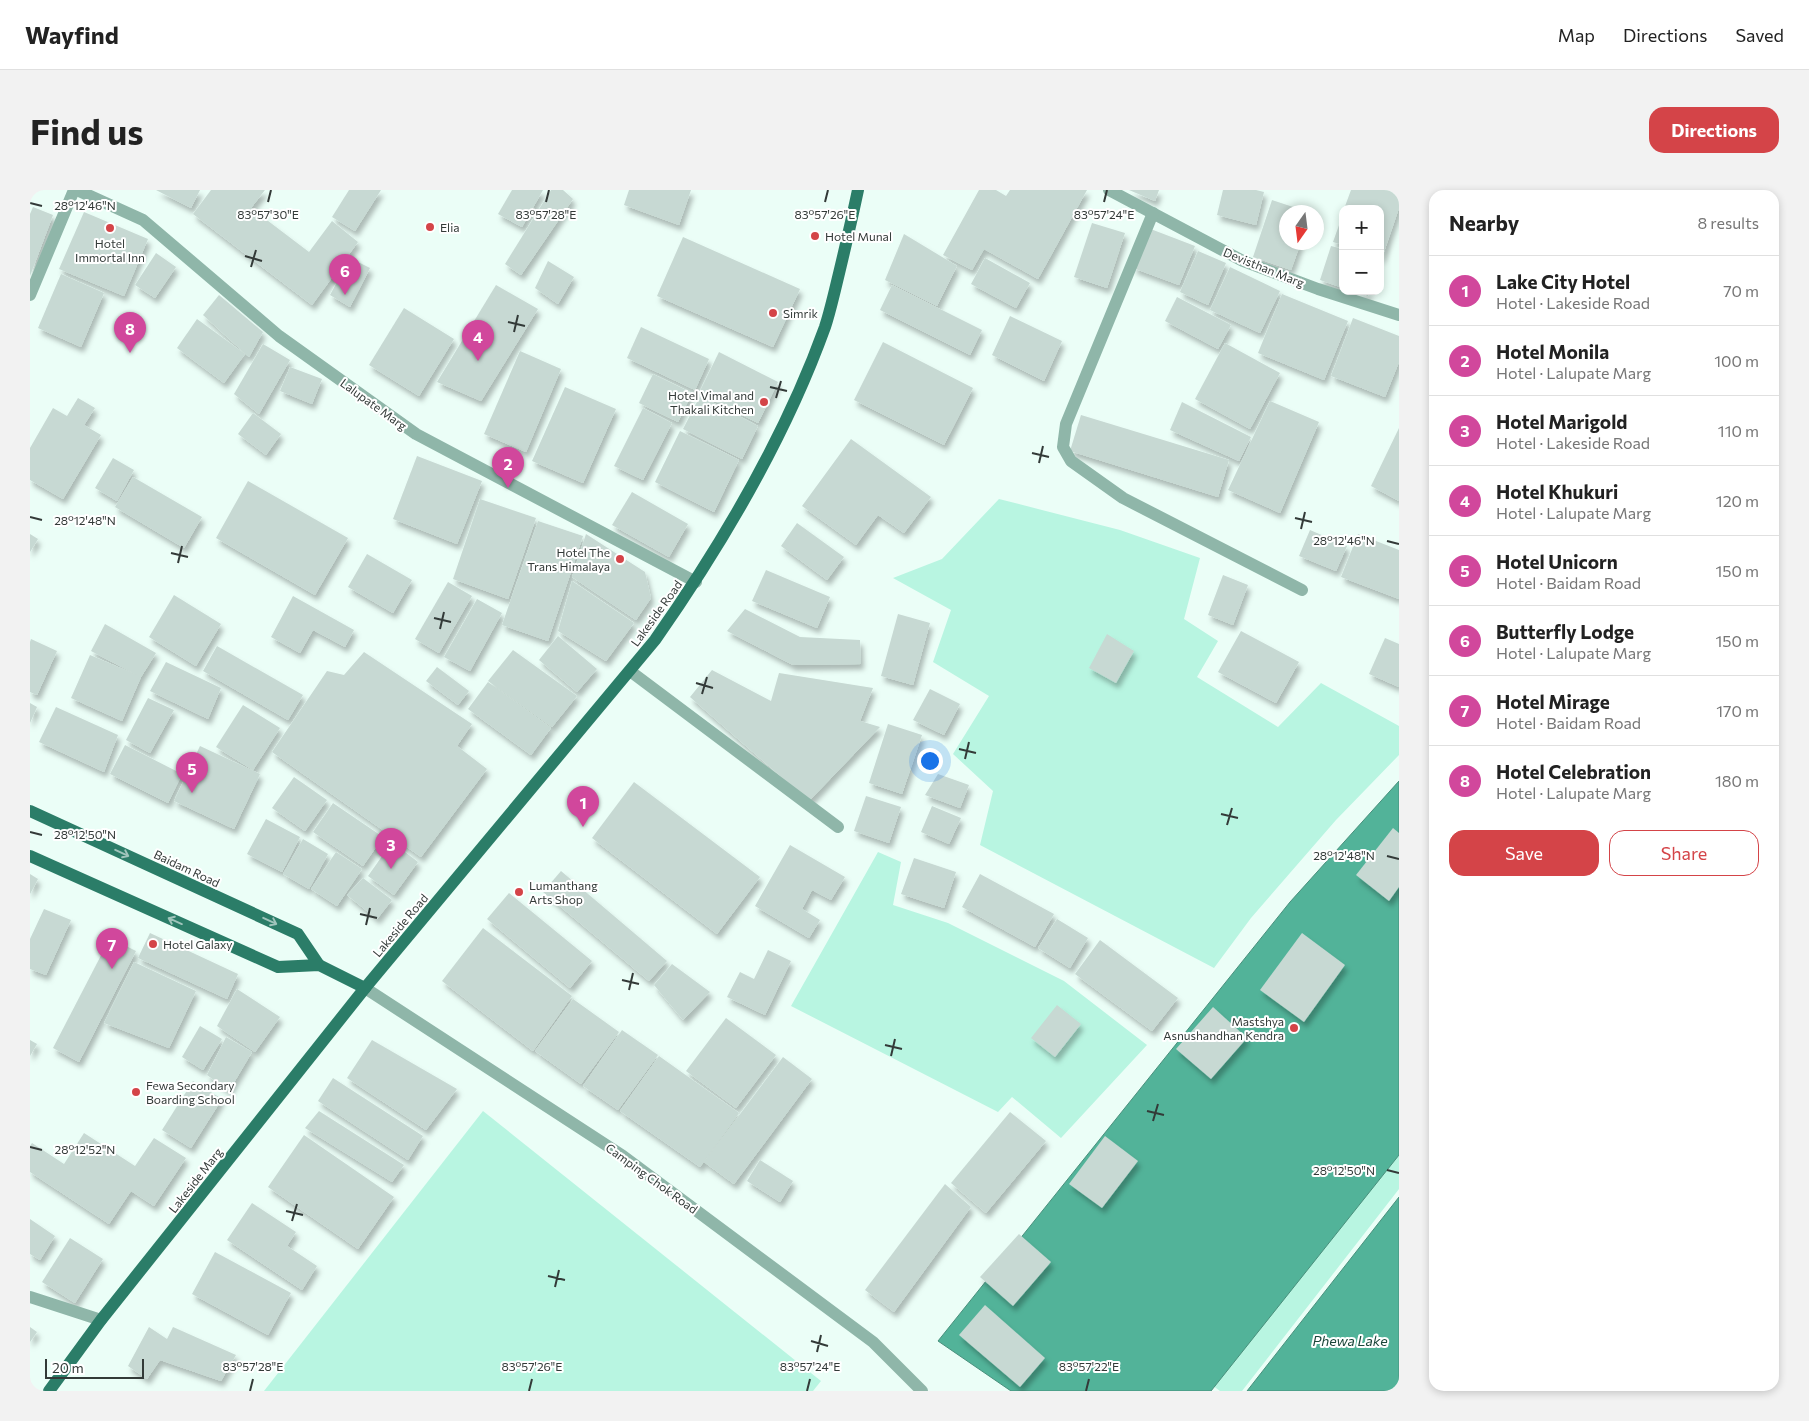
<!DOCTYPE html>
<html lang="en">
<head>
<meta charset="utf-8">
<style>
  :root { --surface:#fff; --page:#f2f2f2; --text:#222; --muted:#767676; --line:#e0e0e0; --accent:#d44448 }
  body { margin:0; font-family:Commissioner,sans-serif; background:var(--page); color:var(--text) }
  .controls { position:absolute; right:15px; top:15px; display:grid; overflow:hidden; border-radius:10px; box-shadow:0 2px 8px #0003 }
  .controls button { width:45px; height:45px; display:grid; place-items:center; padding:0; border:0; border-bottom:1px solid var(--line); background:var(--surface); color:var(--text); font:25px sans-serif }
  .compass { position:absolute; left:1249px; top:15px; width:45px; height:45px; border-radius:50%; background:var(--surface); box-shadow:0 2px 8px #0003; rotate:194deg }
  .scale { position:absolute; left:15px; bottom:12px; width:99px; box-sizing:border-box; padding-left:5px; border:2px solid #333a38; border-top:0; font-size:14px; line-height:18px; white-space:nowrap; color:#333a38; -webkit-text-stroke:4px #fff; paint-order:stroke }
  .you { position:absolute; left:899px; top:570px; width:18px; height:18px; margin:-12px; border:4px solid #fff; border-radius:50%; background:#1a73e8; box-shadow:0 0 0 8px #1a73e833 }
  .badge { display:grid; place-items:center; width:32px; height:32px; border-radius:50%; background:var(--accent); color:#fff; font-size:16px; font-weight:700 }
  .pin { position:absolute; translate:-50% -41px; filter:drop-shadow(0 1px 2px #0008) }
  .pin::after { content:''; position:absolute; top:26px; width:18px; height:15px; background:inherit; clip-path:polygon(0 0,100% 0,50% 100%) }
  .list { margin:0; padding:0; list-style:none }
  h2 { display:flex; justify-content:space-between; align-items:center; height:65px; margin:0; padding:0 20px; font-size:21px }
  h2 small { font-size:16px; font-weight:400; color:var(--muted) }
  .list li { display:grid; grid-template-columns:32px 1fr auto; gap:15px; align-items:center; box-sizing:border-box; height:70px; padding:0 20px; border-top:1px solid var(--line) }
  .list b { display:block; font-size:19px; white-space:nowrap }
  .list p { margin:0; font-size:16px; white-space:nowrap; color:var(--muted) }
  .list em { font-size:16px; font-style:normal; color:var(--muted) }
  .actions { display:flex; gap:10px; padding:15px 20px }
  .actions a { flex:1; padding:11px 0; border:1px solid var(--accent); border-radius:15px; text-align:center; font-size:18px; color:var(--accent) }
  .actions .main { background:var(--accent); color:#fff }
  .map { position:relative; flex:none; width:1369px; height:1201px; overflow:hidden; border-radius:15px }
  header { display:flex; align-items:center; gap:30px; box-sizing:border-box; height:70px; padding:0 25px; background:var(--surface); border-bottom:1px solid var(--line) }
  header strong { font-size:24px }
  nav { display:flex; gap:28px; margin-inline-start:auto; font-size:18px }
  .intro { display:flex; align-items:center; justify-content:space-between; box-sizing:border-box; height:120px; padding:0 30px }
  h1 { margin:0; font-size:35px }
  .button { padding:12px 22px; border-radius:15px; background:var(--accent); color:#fff; font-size:18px; font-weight:700 }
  main { display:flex; gap:30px; padding:0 30px }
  aside { flex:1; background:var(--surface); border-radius:15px; box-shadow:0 2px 8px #0003 }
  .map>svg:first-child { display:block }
  .green { fill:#b8f5e1 }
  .water { fill:#52b399; stroke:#498f7c }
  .building { fill:#c7d9d3; filter:url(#shadow) }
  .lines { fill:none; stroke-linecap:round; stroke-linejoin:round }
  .minor { stroke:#8fb6a9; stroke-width:12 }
  .major { stroke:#2b7d68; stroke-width:12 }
  .oneway { stroke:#a0c4bb }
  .ticks { fill:none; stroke:#333a38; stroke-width:2 }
  .poi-dot { fill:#d44448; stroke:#fff; stroke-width:2 }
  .labels { text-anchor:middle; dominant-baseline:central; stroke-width:4; stroke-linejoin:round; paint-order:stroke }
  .poi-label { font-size:12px; fill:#333a38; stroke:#fff; text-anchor:start }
  .street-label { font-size:12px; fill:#333a38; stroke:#fff }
  .water-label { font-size:14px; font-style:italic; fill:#1b463a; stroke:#fff }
  .ticks-label { font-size:12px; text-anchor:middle; fill:#333a38; stroke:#fff; stroke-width:4; stroke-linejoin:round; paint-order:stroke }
</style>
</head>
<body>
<header>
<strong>Wayfind</strong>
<nav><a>Map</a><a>Directions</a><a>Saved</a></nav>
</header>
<div class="intro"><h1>Find us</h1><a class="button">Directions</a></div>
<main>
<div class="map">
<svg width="1369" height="1201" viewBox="0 0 1369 1201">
  <defs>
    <filter id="shadow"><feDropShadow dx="3" dy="5.5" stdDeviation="2.5" flood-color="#0004"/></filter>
  </defs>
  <rect width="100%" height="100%" fill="#ebfef7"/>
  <g class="green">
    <path d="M969,309L1090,340L1170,368L1154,429L1188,451L1167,487L1248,537L1291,493L1369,536V565L1306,630L1221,728L1184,778L950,655L963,601L923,564L959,506L903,472L921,420L863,388L912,369Z"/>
    <path d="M848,662L871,672L863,715L918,733L1034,791L1117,855L1031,948L982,907L968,922L761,816Z"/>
    <path d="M1369,870V999L1212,1201H1190L1178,1192L1115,1201Z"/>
    <path d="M453,921L791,1191L783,1201H234Z"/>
  </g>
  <g class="water">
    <path d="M1369,591V965L1181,1201H981L908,1151L1260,712Z"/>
    <path d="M1369,1007V1201H1217Z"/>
  </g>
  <g class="building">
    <path d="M126,0H170L161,18Z"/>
    <path d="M181,0H235L221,18L279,62L302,31L328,52L282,115L163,24Z"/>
    <path d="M319,0H351L325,41L302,27Z"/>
    <path d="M482,0H513L492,37L468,24Z"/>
    <path d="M521,0H533L543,9L491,85L475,74Z"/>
    <path d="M599,0H661L649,35L594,15Z"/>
    <path d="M949,0H966L976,6L980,0H1057L1008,89L954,59L942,80L913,65Z"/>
    <path d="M1099,0H1129L1125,11Z"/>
    <path d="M1193,0H1226L1234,2L1226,35L1187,25Z"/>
    <path d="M1321,0H1369V18L1352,68H1350V19H1314Z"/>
    <path d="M1242,10L1278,22H1256V52H1271L1261,80L1223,67Z"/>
    <path d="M3,17L23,25L0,86V24Z"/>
    <path d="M54,22L118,49L94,106L29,79Z"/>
    <path d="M1313,24V55L1303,52Z"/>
    <path d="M1062,33L1095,43L1077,98L1044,87Z"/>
    <path d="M1118,38L1165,56L1149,95L1103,78Z"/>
    <path d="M874,44L927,76L907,116L855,90Z"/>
    <path d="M653,47L770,99L743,157L627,106Z"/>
    <path d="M1301,56L1313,59V98L1290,90Z"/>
    <path d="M1168,61L1196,73L1178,115L1150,102Z"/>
    <path d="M126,63L146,77L125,108L105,95Z"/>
    <path d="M320,68L340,78L320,117L300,105Z"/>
    <path d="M955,68L1000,93L986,118L941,94Z"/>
    <path d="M518,71L544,87L528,114L505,98Z"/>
    <path d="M1200,77L1250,101L1230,143L1180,120Z"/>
    <path d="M31,84L74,103L51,157L8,138Z"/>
    <path d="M466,95L508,119L451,211L407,192Z"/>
    <path d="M862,95L952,140L940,165L850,120Z"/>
    <path d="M1324,101H1340L1338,106Z"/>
    <path d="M1252,104L1318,131L1294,190L1228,163Z"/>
    <path d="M189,105L233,142L219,167L173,125Z"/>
    <path d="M1147,107L1201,135L1188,159L1135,131Z"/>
    <path d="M374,118L424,149L389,206L339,175Z"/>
    <path d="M980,126L1032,151L1014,191L962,165Z"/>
    <path d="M1323,128L1369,146V172L1355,207L1301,186Z"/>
    <path d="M167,129L215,164L194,193L147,158Z"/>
    <path d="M611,137L679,169L665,200L597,168Z"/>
    <path d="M853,152L943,198L914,255L824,210Z"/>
    <path d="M1195,153L1250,183L1220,239L1165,209Z"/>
    <path d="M233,154L260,170L229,224L204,204Z"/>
    <path d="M490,161L531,179L496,262L454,244Z"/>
    <path d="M689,162L748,192L728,233L669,203Z"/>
    <path d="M260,177L292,189L282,214L250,201Z"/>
    <path d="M623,184L662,203L648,232L609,213Z"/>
    <path d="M535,197L586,219L553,293L502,271Z"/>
    <path d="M670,206L728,236L712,269L653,239Z"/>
    <path d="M48,208L65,218L54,235L71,245L33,309L0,290V258L23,218L37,226Z"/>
    <path d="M1240,211L1289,232L1250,323L1198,300Z"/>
    <path d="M1152,212L1221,247L1209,271L1140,240Z"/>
    <path d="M613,218L642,233L613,290L584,276Z"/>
    <path d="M223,223L251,244L236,265L208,244Z"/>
    <path d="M1051,225L1199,270L1188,307L1040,261Z"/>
    <path d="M1369,238V311L1341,296Z"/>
    <path d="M650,241L709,270L684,322L625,292Z"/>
    <path d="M821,249L901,307L874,343L848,325L826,355L772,316Z"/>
    <path d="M387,266L452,291L427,354L363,329Z"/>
    <path d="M83,268L104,280L87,311L65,298Z"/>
    <path d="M103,287L172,327L154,358L85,317Z"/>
    <path d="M218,291L318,348L285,405L186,348Z"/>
    <path d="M602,302L658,334L639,367L582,335Z"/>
    <path d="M450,309L506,328L478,409L423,389Z"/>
    <path d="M508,331L553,346L518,451L472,435Z"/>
    <path d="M767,333L814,367L797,390L751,356Z"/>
    <path d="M1280,340L1317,356L1306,381L1269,366Z"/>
    <path d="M0,344L8,349L0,362Z"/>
    <path d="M556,344L615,382L621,408L606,430L542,387Z"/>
    <path d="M1328,344L1369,360V409L1311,387Z"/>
    <path d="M337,364L382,390L363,423L318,397Z"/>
    <path d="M736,380L800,407L787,438L722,411Z"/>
    <path d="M1193,385L1218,395L1203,435L1178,425Z"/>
    <path d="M542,391L604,433L576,471L528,441Z"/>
    <path d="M418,392L442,406L409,463L385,449Z"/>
    <path d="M144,405L191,434L166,476L119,447Z"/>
    <path d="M263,406L324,440L315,457L283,440L270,463L241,447Z"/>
    <path d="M447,409L472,423L440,481L414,467Z"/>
    <path d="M715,419L770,447L830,450L831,474L763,475L697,441Z"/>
    <path d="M868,424L900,433L883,495L851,486Z"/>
    <path d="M75,434L126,463L111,487L92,531L41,508L60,465L107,485L61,461Z"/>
    <path d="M1211,441L1269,472L1246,513L1188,482Z"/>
    <path d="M1077,444L1104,461L1086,493L1059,478Z"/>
    <path d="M528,446L567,479L547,502L509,470Z"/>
    <path d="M1355,448L1369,454V497L1339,484Z"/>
    <path d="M1,449L27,461L7,505L0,502V452Z"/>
    <path d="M187,456L273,505L258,530L173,481Z"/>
    <path d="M483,460L547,506L522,537L458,491Z"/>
    <path d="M334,462L442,534L427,556L457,579L391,667L242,562L297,481L314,485Z"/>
    <path d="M136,472L191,498L178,529L120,501Z"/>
    <path d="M407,477L439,501L428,515L396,491Z"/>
    <path d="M682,480L741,511L749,483L843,498L830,531L850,537L779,611L660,507Z"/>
    <path d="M458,492L521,538L501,565L438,519Z"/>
    <path d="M900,499L930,514L914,545L883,530Z"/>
    <path d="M118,508L144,520L120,563L96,550Z"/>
    <path d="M0,513L7,517L0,533Z"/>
    <path d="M213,515L250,538L223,580L186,557Z"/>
    <path d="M26,517L88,545L74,582L9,552Z"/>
    <path d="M858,534L892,545L872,604L839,593Z"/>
    <path d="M95,555L152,584L138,613L80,584Z"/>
    <path d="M170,556L230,584L204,639L144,611Z"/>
    <path d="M908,584L939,595L930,618L895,605Z"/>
    <path d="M264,587L297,610L275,641L242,618Z"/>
    <path d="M604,592L730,687L687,744L562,648Z"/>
    <path d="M836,606L871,617L859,653L824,641Z"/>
    <path d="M303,613L353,647L333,676L283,642Z"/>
    <path d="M902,616L931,628L919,654L891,642Z"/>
    <path d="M236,629L270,647L252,682L217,664Z"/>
    <path d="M1363,638L1369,643V697L1359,711L1326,685Z"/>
    <path d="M273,649L298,664L279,699L253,684Z"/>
    <path d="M362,652L388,672L364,705L338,686Z"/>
    <path d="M760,655L815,687L801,710L782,700L772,719L790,730L779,748L725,716Z"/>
    <path d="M306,662L332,679L307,716L281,699Z"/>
    <path d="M884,668L926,682L914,718L871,704Z"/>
    <path d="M531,681L637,771L619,791L513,702Z"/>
    <path d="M0,684L8,689L0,704Z"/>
    <path d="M950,684L1024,724L1005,757L932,717Z"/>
    <path d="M333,688L362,710L347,729L317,705Z"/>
    <path d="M479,703L562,771L540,798L457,729Z"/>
    <path d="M14,719L41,730L16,785L0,779V749Z"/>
    <path d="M1027,729L1058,748L1040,778L1008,758Z"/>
    <path d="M453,738L542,806L503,861L412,791Z"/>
    <path d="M120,743L208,784L197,809L108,768Z"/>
    <path d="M1272,743L1315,775L1274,832L1230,800Z"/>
    <path d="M80,748L106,761L49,872L23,858Z"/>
    <path d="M1070,750L1148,808L1122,841L1045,784Z"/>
    <path d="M738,760L761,771L735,825L697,807L710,782L724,789Z"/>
    <path d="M104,772L166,801L139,858L74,833Z"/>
    <path d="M642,774L680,802L653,830L624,795Z"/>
    <path d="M207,799L250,827L225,862L187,836Z"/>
    <path d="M543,809L589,842L551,894L505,861Z"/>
    <path d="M1027,815L1051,834L1025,867L1001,848Z"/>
    <path d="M1183,817L1217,848L1181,889L1146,859Z"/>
    <path d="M696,828L746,865L706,918L656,881Z"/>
    <path d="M170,836L192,849L173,880L152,867Z"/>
    <path d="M592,840L628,865L588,920L553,896Z"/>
    <path d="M196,847L222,862L199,901L177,885Z"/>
    <path d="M0,850L7,854L0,866Z"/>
    <path d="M342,850L427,899L396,940L317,888Z"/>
    <path d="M629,866L709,923L670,977L590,921Z"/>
    <path d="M753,867L782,889L704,994L674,972Z"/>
    <path d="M303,888L393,946L378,970L288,911Z"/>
    <path d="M163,891L192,909L161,958L132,940Z"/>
    <path d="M289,921L374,975L362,992L275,938Z"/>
    <path d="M980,922L1016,951L956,1023L921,993Z"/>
    <path d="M54,943L105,976L124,948L156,968L124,1016L101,1001L79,1034L0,982V956L2,953L34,974Z"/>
    <path d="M274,945L364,1007L328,1059L238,997Z"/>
    <path d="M1075,946L1108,971L1072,1018L1039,994Z"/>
    <path d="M730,970L763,991L750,1012L717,991Z"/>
    <path d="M915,994L941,1017L864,1122L835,1100Z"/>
    <path d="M222,1013L266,1042L257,1056L287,1076L272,1100L197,1050Z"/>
    <path d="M0,1029L25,1046L10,1070L0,1064Z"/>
    <path d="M989,1044L1021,1072L983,1116L950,1087Z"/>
    <path d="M40,1048L73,1069L45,1113L12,1092Z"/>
    <path d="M185,1062L261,1103L238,1145L162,1104Z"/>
    <path d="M955,1115L1015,1168L990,1197L929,1145Z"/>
    <path d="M0,1137L7,1142L0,1152Z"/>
    <path d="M119,1137L137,1149L143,1137L206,1165L191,1191L130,1170L117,1189L98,1176Z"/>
  </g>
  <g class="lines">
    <g class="minor">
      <path d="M47,0L113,30L249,146L386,244L666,392"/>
      <path d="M1079,0L1213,71L1288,99L1369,125"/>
      <path d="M1123,23L1036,234L1033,257L1041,271L1093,308L1272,400"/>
      <path d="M0,105L44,0"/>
      <path d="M600,481L808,637"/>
      <path d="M335,798L593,966L843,1152L892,1201"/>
      <path d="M0,1107L71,1130"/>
    </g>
    <g class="major">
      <path d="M0,621L268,744L289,775"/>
      <path d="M0,666L248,777L289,775L335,798"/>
      <path d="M19,1201L71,1130L335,798L625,450C693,353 755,248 795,137C799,125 802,112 805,100C813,67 821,33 828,0"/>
    </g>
  </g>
  <defs><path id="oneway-shaft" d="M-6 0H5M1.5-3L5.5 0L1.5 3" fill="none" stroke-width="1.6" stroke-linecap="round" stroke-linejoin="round" transform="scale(1.25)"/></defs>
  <g class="oneway">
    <use href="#oneway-shaft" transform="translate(92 663) rotate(25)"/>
    <use href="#oneway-shaft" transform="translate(145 731) rotate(-156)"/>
    <use href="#oneway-shaft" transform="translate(240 731) rotate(25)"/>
  </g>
  <path class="ticks" d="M238,12L241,0M516,12L519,0M795,12L798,0M1074,12L1077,0M0,13L12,16M215,66L232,71M221,77L226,60M478,132L495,136M484,142L488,125M740,197L757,201M746,208L751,191M1002,263L1019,267M1009,273L1013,256M0,327L12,330M1265,328L1282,332M1271,339L1275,322M1357,351L1369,354M141,363L158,367M148,373L152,356M404,428L421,432M410,439L414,422M666,493L683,498M672,504L677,487M929,559L946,563M935,569L939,552M1191,624L1208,628M1197,635L1202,618M0,642L12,645M1357,666L1369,669M330,724L347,728M336,735L340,718M592,790L609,794M599,800L603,783M855,855L872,859M861,866L865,849M1117,921L1134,925M1123,931L1128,914M0,957L12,960M1357,980L1369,983M256,1021L273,1025M262,1031L267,1014M518,1086L535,1090M525,1097L529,1080M781,1151L798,1156M787,1162L791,1145M220,1201L223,1189M499,1201L502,1189M777,1201L780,1189M1056,1201L1059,1189"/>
  <g class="poi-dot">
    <circle cx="400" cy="37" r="5"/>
    <circle cx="80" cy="38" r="5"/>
    <circle cx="785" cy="46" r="5"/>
    <circle cx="743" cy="123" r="5"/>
    <circle cx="734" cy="212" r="5"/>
    <circle cx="590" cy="369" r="5"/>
    <circle cx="489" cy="702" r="5"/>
    <circle cx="123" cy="754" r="5"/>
    <circle cx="1264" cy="838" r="5"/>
    <circle cx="106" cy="902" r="5"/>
  </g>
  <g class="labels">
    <g class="poi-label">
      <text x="410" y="37">Elia</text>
      <text x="795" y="46">Hotel Munal</text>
      <text x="80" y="53" text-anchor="middle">Hotel<tspan x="80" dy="14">Immortal Inn</tspan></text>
      <text x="753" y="123">Simrik</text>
      <text x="724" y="205" text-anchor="end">Hotel Vimal and<tspan x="724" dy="14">Thakali Kitchen</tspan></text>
      <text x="580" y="362" text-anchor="end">Hotel The<tspan x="580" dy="14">Trans Himalaya</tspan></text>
      <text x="499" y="695">Lumanthang<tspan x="499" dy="14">Arts Shop</tspan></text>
      <text x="133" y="754">Hotel Galaxy</text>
      <text x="1254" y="831" text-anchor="end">Mastshya<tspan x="1254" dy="14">Asnushandhan Kendra</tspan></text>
      <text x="116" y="895">Fewa Secondary<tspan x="116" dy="14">Boarding School</tspan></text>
    </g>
    <g class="street-label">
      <text transform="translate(1234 77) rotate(22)">Devisthan Marg</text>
      <text transform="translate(344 214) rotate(36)">Lalupate Marg</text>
      <text transform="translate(626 423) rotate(-54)">Lakeside Road</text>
      <text transform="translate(157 678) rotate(25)">Baidam Road</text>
      <text transform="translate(370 735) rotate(-50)">Lakeside Road</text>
      <text transform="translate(622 988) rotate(36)">Camping Chok Road</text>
      <text transform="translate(165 990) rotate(-52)">Lakeside Marg</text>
    </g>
    <g class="water-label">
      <text x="1320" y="1150">Phewa Lake</text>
    </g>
  </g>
  <g class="ticks-label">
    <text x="55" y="20">28°12'46"N</text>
    <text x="238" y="29">83°57'30"E</text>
    <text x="516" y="29">83°57'28"E</text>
    <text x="795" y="29">83°57'26"E</text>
    <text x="1074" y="29">83°57'24"E</text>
    <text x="55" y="335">28°12'48"N</text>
    <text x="1314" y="355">28°12'46"N</text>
    <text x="55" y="649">28°12'50"N</text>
    <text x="1314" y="670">28°12'48"N</text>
    <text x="55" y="964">28°12'52"N</text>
    <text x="1314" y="985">28°12'50"N</text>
    <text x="223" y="1181">83°57'28"E</text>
    <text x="502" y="1181">83°57'26"E</text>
    <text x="780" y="1181">83°57'24"E</text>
    <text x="1059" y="1181">83°57'22"E</text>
  </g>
</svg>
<div class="controls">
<button>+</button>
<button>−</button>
</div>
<svg class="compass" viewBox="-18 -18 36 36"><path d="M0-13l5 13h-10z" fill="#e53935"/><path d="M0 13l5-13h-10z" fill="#767676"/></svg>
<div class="scale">20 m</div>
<div class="you"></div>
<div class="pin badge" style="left:553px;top:637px;background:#d1479c">1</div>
<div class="pin badge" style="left:478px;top:298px;background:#d1479c">2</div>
<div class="pin badge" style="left:361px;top:679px;background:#d1479c">3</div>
<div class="pin badge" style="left:448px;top:171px;background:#d1479c">4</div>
<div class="pin badge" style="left:162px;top:603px;background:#d1479c">5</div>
<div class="pin badge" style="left:315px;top:105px;background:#d1479c">6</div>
<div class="pin badge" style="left:82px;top:779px;background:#d1479c">7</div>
<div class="pin badge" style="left:100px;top:163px;background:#d1479c">8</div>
</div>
<aside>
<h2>Nearby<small>8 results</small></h2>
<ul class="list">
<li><span class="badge" style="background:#d1479c">1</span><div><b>Lake City Hotel</b><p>Hotel · Lakeside Road</p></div><em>70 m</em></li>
<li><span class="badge" style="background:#d1479c">2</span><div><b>Hotel Monila</b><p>Hotel · Lalupate Marg</p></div><em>100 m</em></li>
<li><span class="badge" style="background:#d1479c">3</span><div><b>Hotel Marigold</b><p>Hotel · Lakeside Road</p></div><em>110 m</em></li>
<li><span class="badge" style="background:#d1479c">4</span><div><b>Hotel Khukuri</b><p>Hotel · Lalupate Marg</p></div><em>120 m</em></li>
<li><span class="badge" style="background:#d1479c">5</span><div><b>Hotel Unicorn</b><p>Hotel · Baidam Road</p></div><em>150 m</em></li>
<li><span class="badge" style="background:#d1479c">6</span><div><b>Butterfly Lodge</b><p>Hotel · Lalupate Marg</p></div><em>150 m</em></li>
<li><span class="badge" style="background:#d1479c">7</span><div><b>Hotel Mirage</b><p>Hotel · Baidam Road</p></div><em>170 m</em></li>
<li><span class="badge" style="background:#d1479c">8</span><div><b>Hotel Celebration</b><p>Hotel · Lalupate Marg</p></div><em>180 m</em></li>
</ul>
<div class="actions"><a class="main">Save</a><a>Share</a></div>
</aside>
</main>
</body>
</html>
